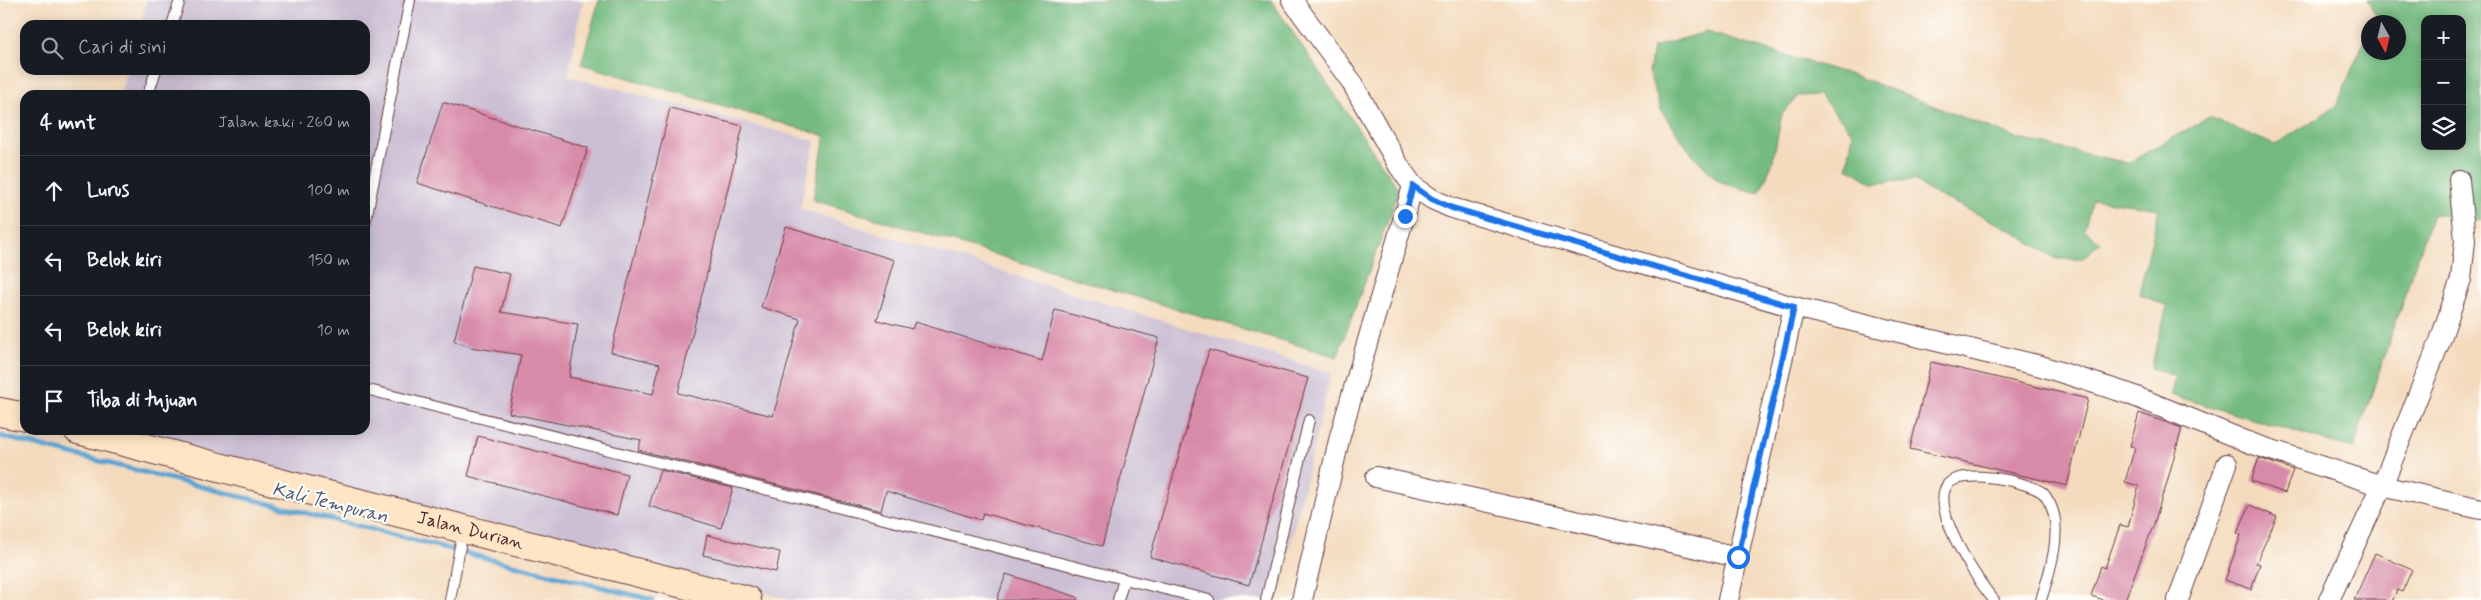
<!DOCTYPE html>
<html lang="id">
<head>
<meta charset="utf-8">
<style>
  :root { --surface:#171b24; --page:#242831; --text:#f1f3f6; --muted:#9ea1a6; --line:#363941 }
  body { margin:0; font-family:Mynerve,sans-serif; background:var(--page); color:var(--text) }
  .controls { position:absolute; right:15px; top:15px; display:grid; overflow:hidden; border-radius:10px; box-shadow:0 2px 12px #0003 }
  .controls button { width:45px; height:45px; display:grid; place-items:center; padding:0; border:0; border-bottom:1px solid var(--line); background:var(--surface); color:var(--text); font:25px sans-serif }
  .compass { position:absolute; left:2361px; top:15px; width:45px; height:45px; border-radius:50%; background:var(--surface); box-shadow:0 2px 12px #0003; rotate:172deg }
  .stop { position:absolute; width:15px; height:15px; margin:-11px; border:4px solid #1a73e8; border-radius:50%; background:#fff }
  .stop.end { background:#1a73e8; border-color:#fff; box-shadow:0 1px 5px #0008 }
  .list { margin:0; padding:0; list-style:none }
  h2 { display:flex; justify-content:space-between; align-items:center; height:65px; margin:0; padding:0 20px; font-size:21px }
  h2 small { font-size:16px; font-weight:400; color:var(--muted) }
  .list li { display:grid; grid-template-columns:32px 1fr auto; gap:15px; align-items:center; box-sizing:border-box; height:70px; padding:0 20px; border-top:1px solid var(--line) }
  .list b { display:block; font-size:19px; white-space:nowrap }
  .list em { font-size:16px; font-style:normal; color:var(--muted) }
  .icon { flex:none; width:28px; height:28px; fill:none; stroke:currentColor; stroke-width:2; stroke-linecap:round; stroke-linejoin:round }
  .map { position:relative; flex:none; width:2481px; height:600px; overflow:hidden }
  .search { position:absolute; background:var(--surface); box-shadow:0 2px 12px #0003; left:20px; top:20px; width:350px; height:55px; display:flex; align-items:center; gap:12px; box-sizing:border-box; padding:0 18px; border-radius:15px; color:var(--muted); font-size:19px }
  .panel { position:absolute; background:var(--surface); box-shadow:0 2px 12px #0003; left:20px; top:90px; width:350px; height:345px; border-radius:15px }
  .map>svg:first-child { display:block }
  .industrial { fill:#ccbfd4 }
  .forest { fill:#74bb80; stroke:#5f6d56; fill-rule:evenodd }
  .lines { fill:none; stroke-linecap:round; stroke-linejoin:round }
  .stream { stroke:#5ca3d2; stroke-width:5 }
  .building { fill:#d88aa9 }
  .lane-casing { stroke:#643b41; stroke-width:12 }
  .street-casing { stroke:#643b41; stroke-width:22 }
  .secondary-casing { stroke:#643b41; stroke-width:30 }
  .lane { stroke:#fff; stroke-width:10 }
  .street { stroke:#fff; stroke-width:20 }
  .secondary { stroke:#fde5c5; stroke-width:28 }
  .route { stroke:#1a73e8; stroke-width:6 }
  .labels { text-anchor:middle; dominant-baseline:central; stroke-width:4.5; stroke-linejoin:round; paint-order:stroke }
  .street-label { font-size:18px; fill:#4a1f2b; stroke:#fdfcf7 }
  .water-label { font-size:19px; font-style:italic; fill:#525a76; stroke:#fdfcf7 }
</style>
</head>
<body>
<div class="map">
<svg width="2481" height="600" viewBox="0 0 2481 600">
  <rect width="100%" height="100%" fill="#fdfcf7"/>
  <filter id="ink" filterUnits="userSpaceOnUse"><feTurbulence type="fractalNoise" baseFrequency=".02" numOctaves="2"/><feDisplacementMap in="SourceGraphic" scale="10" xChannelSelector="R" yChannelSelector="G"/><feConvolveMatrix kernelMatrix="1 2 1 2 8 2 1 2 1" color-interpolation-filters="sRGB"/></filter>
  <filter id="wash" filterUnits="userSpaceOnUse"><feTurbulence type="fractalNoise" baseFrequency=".0096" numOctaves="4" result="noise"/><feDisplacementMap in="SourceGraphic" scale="20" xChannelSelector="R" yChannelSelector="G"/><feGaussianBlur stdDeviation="1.12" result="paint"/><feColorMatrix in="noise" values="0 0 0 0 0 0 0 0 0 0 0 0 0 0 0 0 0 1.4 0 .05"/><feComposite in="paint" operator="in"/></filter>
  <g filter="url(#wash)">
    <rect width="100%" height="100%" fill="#f4dbbe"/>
    <path class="industrial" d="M147,0H583L568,76L815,141L800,209L1331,373L1277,600H792L119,430H365V95H120L127,70H365V25H140Z"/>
    <g class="forest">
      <path d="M599,0H1271L1399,190L1337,357L813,200L825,136L581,64Z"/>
      <path d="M2367,0L2481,1V220L2432,214L2353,449L2171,395L2175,376L2151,368L2167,306L2139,294L2159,209L2093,199L2084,229L2100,242L2082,259H2056L2009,229L1929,191L1914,180L1872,183L1847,167L1853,133L1819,95L1798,96L1782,114L1772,165L1759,193L1720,183L1691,153L1662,112L1649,74L1653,47L1706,32L1859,77L2019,139L2128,163L2209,117L2275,145L2336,106L2368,32V52H2398V22H2373L2376,15ZM2425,19H2462V146H2425Z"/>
    </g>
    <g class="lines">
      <path class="stream" d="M0,436L653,600"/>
    </g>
    <g id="blocks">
      <g class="building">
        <path d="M443,102L588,148L562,228L417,183Z"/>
        <path d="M670,108L743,126L678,393L773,416L800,319L761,307L786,227L895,260L877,320L912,329L915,322L1042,361L1055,310L1159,338L1102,546L983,513L981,520L886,491L881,511L638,450L641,440L509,413L521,355L471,347L454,341L473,266L510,274L501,312L578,324L569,377L653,394L660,364L611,352Z"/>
        <path d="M1209,350L1308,378L1249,585L1150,557Z"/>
        <path d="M1931,362L2088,399L2067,486L1910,449Z"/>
        <path d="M2139,413L2182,428L2164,493H2163L2154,524L2125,600H2104L2091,596L2101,566L2105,568L2120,525L2128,527L2139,486L2125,482L2135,447L2130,446Z"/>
        <path d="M478,436L627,474L617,515L468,476Z"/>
        <path d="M2259,458L2293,470L2285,493L2251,481Z"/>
        <path d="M660,470L733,488L721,528L649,506Z"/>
        <path d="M2250,505L2277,517L2256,563L2260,564L2251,589L2225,580L2241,535L2237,533Z"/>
        <path d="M707,535L780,552L776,572L703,555Z"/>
        <path d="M2375,553L2412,570L2402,592L2397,590L2393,600H2354Z"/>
        <path d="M1006,574L1077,597V600H997Z"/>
      </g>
    </g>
  </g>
  <g filter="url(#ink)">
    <use href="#blocks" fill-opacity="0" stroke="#643b41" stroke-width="1"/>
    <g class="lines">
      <g class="lane-casing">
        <g id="lane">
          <path d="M172,25L180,0"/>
          <path d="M148,95L156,70"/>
          <path d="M365,224L410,0"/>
          <path d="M365,389L1124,579L1118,600"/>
          <path d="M1124,579L1209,600"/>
          <path d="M450,600L463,530"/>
          <path d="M1266,600L1309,420"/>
          <path d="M1994,600C1978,582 1928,507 1948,484C1963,468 2027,481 2043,493C2046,496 2049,502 2051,506C2063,533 2049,574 2041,600"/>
        </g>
      </g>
      <g class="street-casing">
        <g id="street">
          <path d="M1292,0L1351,81L1399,166L1413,186L1432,199L1452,208L1794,307L2041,366L2129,394L2253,444L2382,486L2481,509"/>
          <path d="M1376,477L1738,557"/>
          <path d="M1302,600L1340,436L1413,186"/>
          <path d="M1728,600L1794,307"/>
          <path d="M2178,600L2227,464"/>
          <path d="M2329,600L2382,486L2440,341L2461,279L2465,240L2459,180"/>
        </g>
      </g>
      <g class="secondary-casing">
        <g id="secondary">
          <path d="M0,412L25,417"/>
          <path id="s1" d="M78,430L288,485L747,600"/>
        </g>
      </g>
      <use href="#lane" class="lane"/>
      <use href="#street" class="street"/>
      <use href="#secondary" class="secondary"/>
    </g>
  </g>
  <g class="lines" filter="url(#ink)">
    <path class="route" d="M1405,216L1413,186L1432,199L1452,208L1794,307L1738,557"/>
  </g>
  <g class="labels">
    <g class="street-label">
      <text stroke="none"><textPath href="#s1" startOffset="405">Jalan Durian</textPath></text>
    </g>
    <g class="water-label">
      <text transform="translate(330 503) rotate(14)">Kali Tempuran</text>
    </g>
  </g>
</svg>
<div class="controls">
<button>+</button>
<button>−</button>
<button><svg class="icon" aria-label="layers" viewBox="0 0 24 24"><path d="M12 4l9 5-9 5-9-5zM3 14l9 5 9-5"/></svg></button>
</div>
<svg class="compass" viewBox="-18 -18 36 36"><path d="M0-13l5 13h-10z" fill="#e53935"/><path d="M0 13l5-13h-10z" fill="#9ea1a6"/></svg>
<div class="stop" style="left:1738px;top:557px"></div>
<div class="stop end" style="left:1405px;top:216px"></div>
<div class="search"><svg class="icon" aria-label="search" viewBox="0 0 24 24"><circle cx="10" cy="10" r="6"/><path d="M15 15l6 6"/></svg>Cari di sini</div>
<section class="panel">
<h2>4 mnt<small>Jalan kaki · 260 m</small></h2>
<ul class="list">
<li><svg class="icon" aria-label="ahead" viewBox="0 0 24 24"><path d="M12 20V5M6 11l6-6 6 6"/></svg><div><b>Lurus</b></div><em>100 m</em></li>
<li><svg class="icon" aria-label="left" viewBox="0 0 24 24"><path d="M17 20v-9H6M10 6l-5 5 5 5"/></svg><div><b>Belok kiri</b></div><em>150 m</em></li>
<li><svg class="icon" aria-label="left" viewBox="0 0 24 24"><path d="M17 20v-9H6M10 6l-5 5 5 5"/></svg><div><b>Belok kiri</b></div><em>10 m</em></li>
<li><svg class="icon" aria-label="arrive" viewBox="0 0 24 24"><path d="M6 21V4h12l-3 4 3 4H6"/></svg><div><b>Tiba di tujuan</b></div></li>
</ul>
</section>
</div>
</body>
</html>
